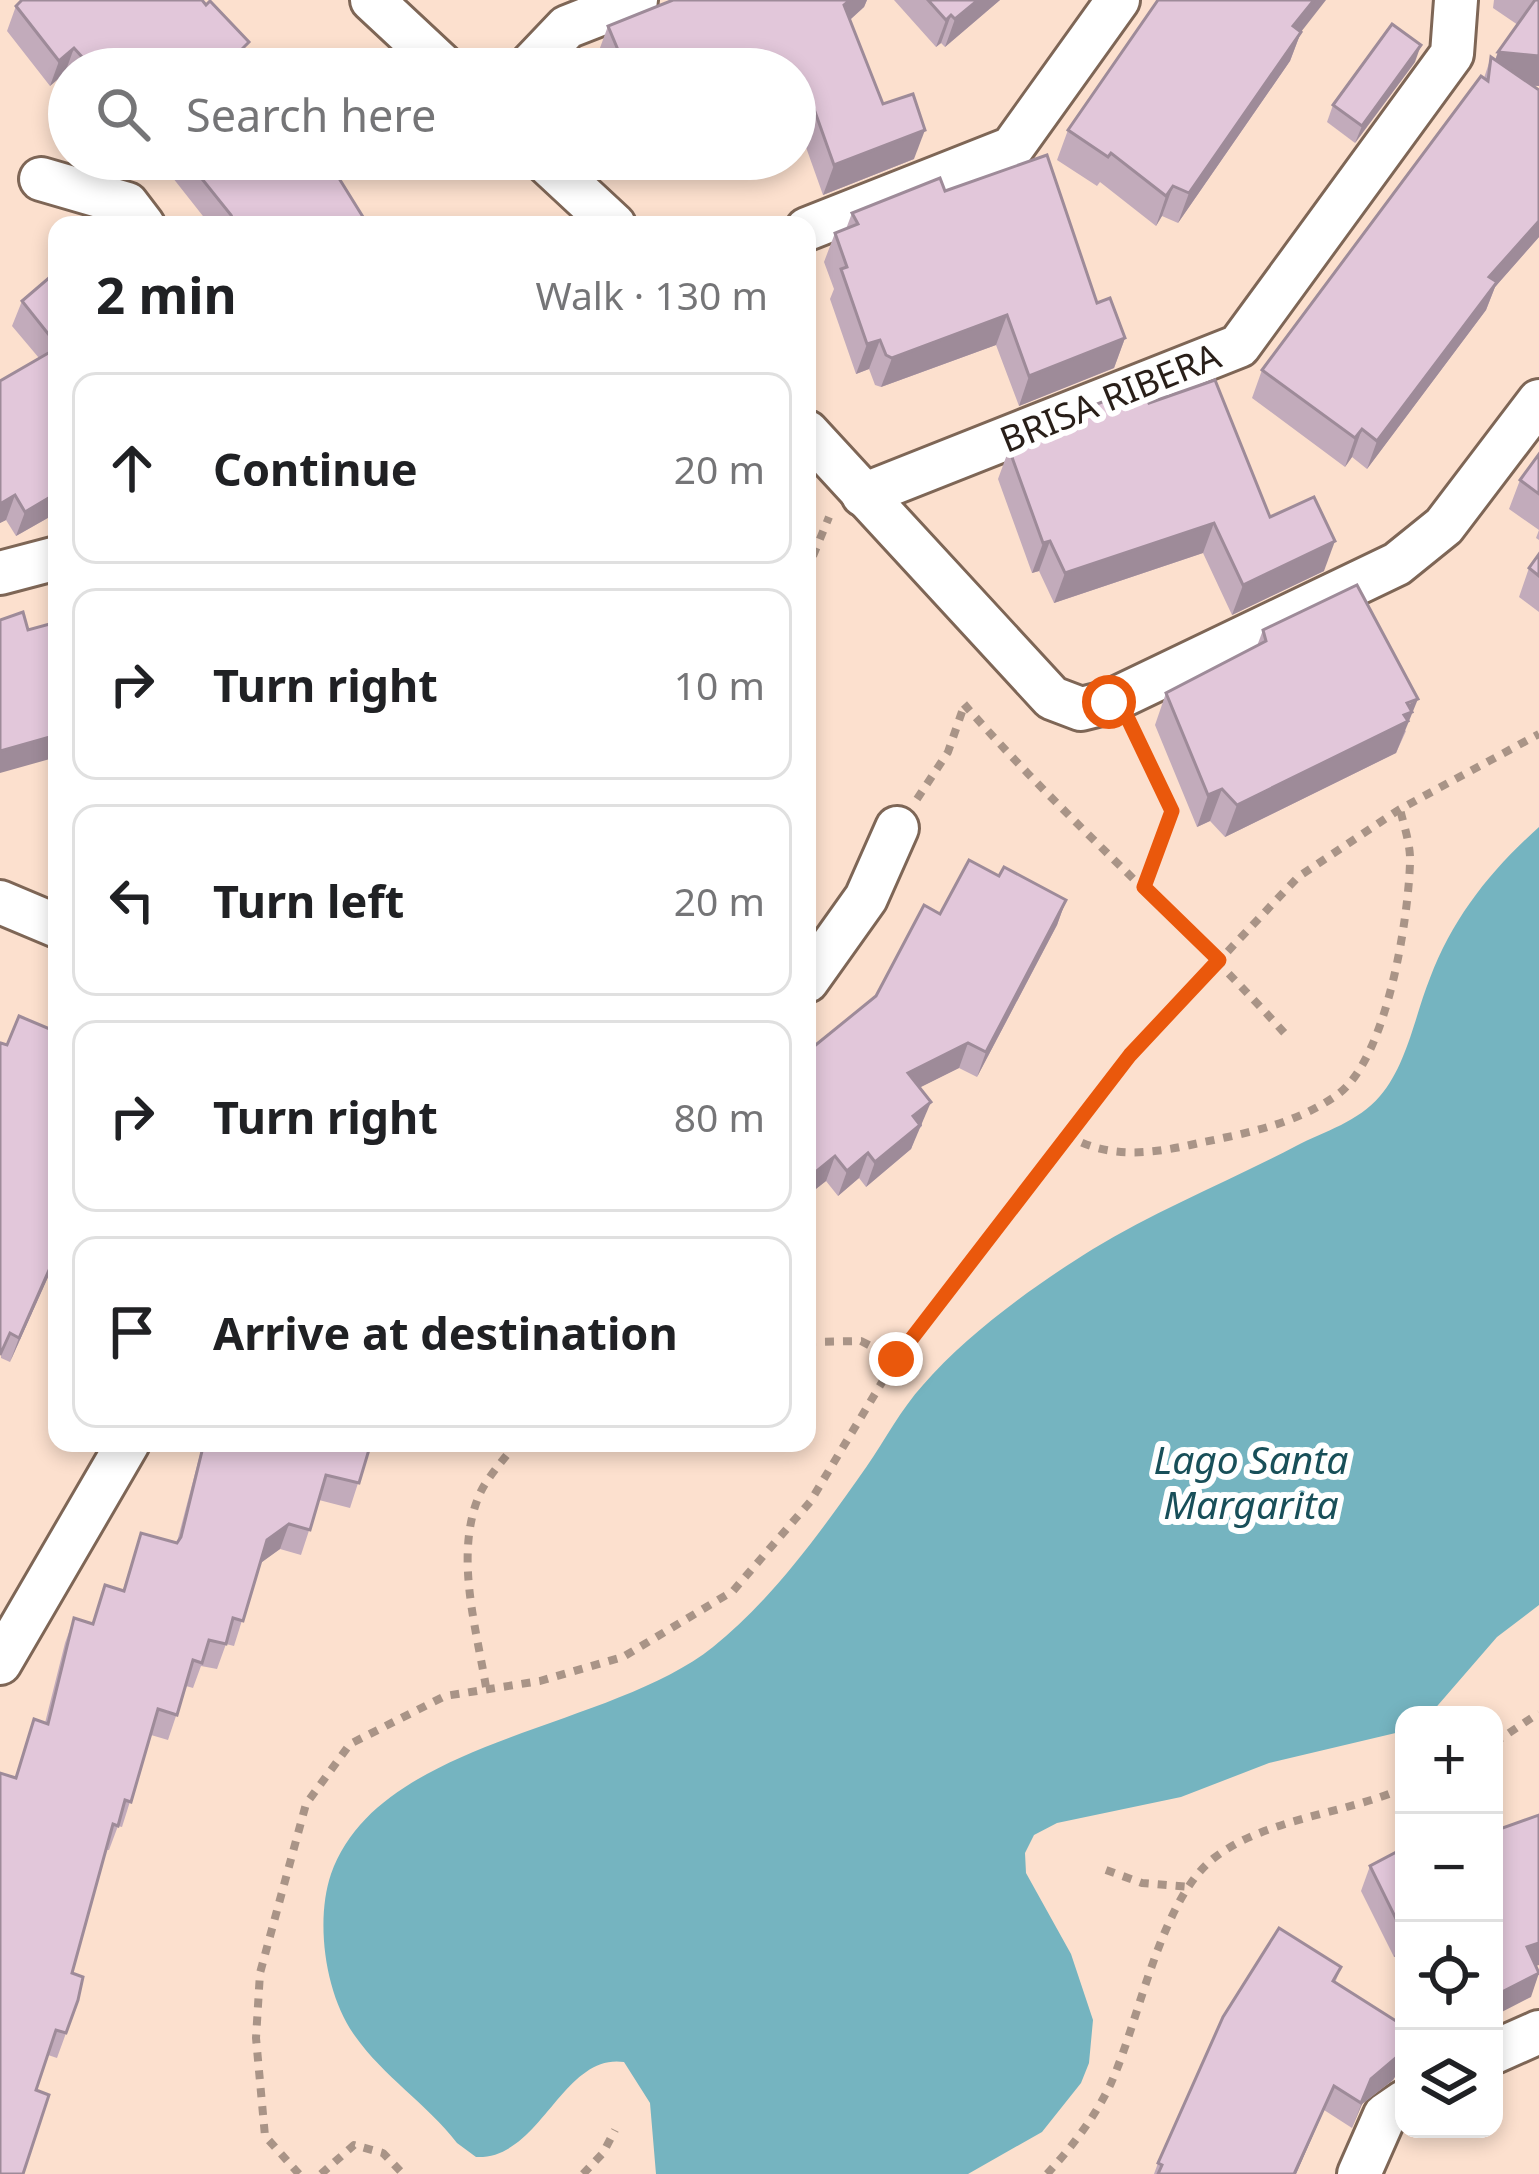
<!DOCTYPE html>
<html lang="en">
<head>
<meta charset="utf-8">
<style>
  :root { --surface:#fff; --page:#f6f6f6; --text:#202124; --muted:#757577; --line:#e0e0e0 }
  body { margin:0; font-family:"Noto Sans",sans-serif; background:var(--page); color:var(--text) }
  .controls { position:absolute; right:36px; bottom:36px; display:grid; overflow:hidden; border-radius:24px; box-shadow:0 6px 18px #0003 }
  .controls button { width:108px; height:108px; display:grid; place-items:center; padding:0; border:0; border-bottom:3px solid var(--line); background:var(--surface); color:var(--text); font:60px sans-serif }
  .stop { position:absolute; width:36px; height:36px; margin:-27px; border:9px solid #ea580c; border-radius:50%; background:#fff }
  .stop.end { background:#ea580c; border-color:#fff; box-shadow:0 3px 12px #0008 }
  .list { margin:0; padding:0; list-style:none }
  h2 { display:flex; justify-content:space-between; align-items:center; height:156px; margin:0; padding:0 48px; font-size:51px }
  h2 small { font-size:39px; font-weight:400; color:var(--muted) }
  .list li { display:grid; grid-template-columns:78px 1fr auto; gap:36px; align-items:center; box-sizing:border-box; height:192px; margin:0 24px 24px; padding:0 24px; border:3px solid var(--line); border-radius:24px }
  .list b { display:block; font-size:45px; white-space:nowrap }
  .list em { font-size:39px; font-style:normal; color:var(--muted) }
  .icon { flex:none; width:66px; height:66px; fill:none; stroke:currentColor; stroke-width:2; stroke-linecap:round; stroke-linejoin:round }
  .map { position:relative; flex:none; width:1539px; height:2174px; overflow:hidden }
  .search { position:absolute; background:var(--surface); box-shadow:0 6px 18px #0003; left:48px; top:48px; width:768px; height:132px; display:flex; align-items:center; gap:30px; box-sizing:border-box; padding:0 42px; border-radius:66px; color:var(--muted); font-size:45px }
  .panel { position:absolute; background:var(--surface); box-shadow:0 6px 18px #0003; left:48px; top:216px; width:768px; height:1236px; border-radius:24px }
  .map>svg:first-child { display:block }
  .water { fill:#75b4c0 }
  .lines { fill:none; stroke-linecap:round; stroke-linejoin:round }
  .minor-casing { stroke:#7e6656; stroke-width:48 }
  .path { stroke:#a99487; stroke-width:8; stroke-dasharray:9 9; stroke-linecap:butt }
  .minor { stroke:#fff; stroke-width:42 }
  .wall { fill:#c2abbb }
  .shaded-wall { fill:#9e8b99 }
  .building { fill:#e2c7da; stroke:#9e8b99; stroke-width:3 }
  .route { stroke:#ea580c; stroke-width:15 }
  .labels { text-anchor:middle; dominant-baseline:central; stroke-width:12; stroke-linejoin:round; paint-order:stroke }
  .street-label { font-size:36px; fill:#291f19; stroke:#fff }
  .water-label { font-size:39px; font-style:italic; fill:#184f59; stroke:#fff }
</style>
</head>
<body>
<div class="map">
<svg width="1539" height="2174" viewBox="0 0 1539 2174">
  <rect width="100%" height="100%" fill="#fce0ce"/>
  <path class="water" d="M1539,827V1605L1497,1637L1432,1712L1404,1715V1731L1269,1763L1181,1797L1057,1823L1034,1835L1025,1853L1026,1873L1071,1954L1093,2020L1089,2063L1081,2083L1042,2132L968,2174H656L650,2103L624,2062C562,2053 541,2160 476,2157L457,2143C427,2104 383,2076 355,2036C325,1995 315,1921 331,1874C379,1738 608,1731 713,1647C774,1598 822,1530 867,1466C885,1440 901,1409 923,1385C968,1333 1035,1285 1093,1249C1157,1210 1229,1181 1296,1146C1325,1131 1358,1122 1380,1096C1407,1065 1415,1015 1430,978C1453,917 1491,870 1539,827Z"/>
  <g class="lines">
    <g class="minor-casing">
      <g id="minor">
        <path d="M372,0L446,69"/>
        <path d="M527,69L567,27L636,0"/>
        <path d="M543,159L614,225"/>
        <path d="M41,179L127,204L143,225"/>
        <path d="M807,229L1012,148L1118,0"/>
        <path d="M807,432L1052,698L1081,709L1109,702L1397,564L1444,526L1539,401"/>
        <path d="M863,495L1239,346L1452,54L1456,0"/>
        <path d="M0,573L57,558"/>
        <path d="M0,902L57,926"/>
        <path d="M807,981L866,898L897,828"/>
        <path d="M0,1663L128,1443"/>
        <path d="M1494,2052L1539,2032"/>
        <path d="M1359,2174L1385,2115L1404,2102"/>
      </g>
    </g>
    <g class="path">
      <path d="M813,556L829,517"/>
      <path d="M964,704C1066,821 1185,922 1288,1037"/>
      <path d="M1135,734L1171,811L1144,887"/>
      <path d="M917,799L948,752L964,706"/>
      <path d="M1066,1134C1106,1160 1152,1154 1199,1143C1247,1133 1296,1124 1337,1095C1386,1060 1408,923 1410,863C1411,846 1404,826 1400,809"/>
      <path d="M807,1342L861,1341L896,1359"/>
      <path d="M486,1687C476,1627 455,1557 478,1498C485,1479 504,1460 516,1443"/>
      <path d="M1494,1743L1539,1713"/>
      <path d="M1106,1870L1142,1883L1191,1887"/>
      <path d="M299,2174L265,2136L256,2038L260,1973L306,1804L350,1744L445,1696L540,1681L623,1657L733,1591L810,1502L896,1359L1130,1055L1298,877L1400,809L1539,734"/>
      <path d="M321,2174L354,2145L383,2153L403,2174"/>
      <path d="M583,2174L603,2153L615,2130"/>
      <path d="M1047,2174C1071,2148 1096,2116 1111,2083C1139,2022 1160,1900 1214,1858C1266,1818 1345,1814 1404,1788"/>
    </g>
    <use href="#minor" class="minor"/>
  </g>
  <g class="wall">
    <path d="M673,0H867L864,7L850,20L883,104L914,159L823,195L797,122L795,123V69H603L597,56L608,26Z"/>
    <path d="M894,0H1000L945,47L941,43L936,47Z"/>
    <path d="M1494,0H1539V86H1533L1539,237L1495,287L1486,310L1367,469L1352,457L1345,467L1252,398L1262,370L1484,78L1491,57L1495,60L1498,52L1518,25L1493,8Z"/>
    <path d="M16,6L246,51L260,69H69V77L65,73L50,86L7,31Z"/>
    <path d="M1301,32L1290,61L1178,223L1162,216L1156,226L1100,182L1097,186L1057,160L1068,130Z"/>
    <path d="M1415,62L1355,143L1327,122L1333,105Z"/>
    <path d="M169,159H327L368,225H210L169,173L172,163Z"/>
    <path d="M648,159H708L662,178L659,170L654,172Z"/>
    <path d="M945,191L1097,303L1125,338L1114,368L1019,406L996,345L881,387L875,385L869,369L856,374L830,299L834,289L824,262L835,233L846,229L852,213Z"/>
    <path d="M57,271V504L53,515L16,536L6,520L0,523V382L39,358L12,326L22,301Z"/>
    <path d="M1149,403L1270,517L1324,571L1232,615L1203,553L1054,603L1039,571L1032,573L998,479L1009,449L1042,438L1047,424Z"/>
    <path d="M1539,454V540L1536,538L1539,530L1509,509L1520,480Z"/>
    <path d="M1539,554V612L1519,597L1529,568Z"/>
    <path d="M1263,630L1406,731L1396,753L1225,837L1210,821L1197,827L1155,725L1166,693L1257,646Z"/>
    <path d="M999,876L1066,900L1057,925L977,1077L959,1068L920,1087L922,1126L918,1130L911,1149L866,1187L859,1178L838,1196L826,1181L807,1196V1052L876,996L940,914Z"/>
    <path d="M57,1032V1257L10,1362L1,1358L7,1045Z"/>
    <path d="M203,1443H371L350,1508L319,1500L301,1555L280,1549L260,1563L234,1646L226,1644L217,1669L201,1666L193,1688L186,1686L168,1740L151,1735L122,1827L118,1826L109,1850H106L72,1973L78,2000L57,2058L48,2055L36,2090L15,1778L34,1719L45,1723L65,1643L74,1618L92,1624L105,1585L123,1590L141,1533L177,1542Z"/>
    <path d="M1404,1848V1952L1394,1957L1361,1891L1370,1866Z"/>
    <path d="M1341,1967L1335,1983L1404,2026V2062L1393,2080L1362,2104L1352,2128L1324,2110L1296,2174H1154L1158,2163Z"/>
  </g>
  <g class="shaded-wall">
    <path d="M850,0H867L864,7L833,35L844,5Z"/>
    <path d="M978,0H1000L945,47L955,19Z"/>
    <path d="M1314,0H1326L1301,32L1290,61L1178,223L1189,193L1293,26Z"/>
    <path d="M951,15L941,43L936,47L946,20Z"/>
    <path d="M1421,45L1415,62L1355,143L1362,126Z"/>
    <path d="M74,48L65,73L50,86L59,61Z"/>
    <path d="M1498,52L1539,56V86L1488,82Z"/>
    <path d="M808,92L797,122L795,123V98Z"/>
    <path d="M925,130L914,159L823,195L834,165Z"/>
    <path d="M658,159H663L659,170L654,172Z"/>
    <path d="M669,159H708L662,178Z"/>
    <path d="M1173,186L1162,216L1156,226L1166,196Z"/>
    <path d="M1539,221V237L1495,287L1486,310L1367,469L1377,441L1489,277Z"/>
    <path d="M1007,315L996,345L881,387L892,358Z"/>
    <path d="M1125,338L1114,368L1019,406L1029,376Z"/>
    <path d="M880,340L869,369L856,374L867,344Z"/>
    <path d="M1362,429L1352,457L1345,467L1355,438Z"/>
    <path d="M57,488V504L53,515L16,536L25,512Z"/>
    <path d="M15,495L6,520L0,523V504Z"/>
    <path d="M1214,523L1203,553L1054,603L1065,573Z"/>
    <path d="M1050,541L1039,571L1032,573L1043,543Z"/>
    <path d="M1335,541L1324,571L1232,615L1243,585Z"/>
    <path d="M1418,699L1396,753L1225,837L1237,805Z"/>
    <path d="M57,735V757L0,773V751Z"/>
    <path d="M1222,789L1210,821L1197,827L1208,795Z"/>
    <path d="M1066,900L1057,925L977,1077L986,1052Z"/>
    <path d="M968,1043L959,1068L899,1098L908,1073Z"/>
    <path d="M931,1102L911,1149L866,1187L875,1162L913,1116Z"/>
    <path d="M868,1153L859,1178L838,1196L847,1171Z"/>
    <path d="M835,1156L826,1181L807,1196V1179Z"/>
    <path d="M57,1252V1257L10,1362L19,1338Z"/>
    <path d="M289,1524L280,1549L258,1565L267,1540Z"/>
    <path d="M1404,1932V1952L1394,1957Z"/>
    <path d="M1539,1943V1965L1518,1972L1527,1947Z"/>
    <path d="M1539,1973L1531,1997L1494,2016V1996Z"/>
    <path d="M1404,2051V2062L1393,2080L1362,2104L1352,2128L1371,2079Z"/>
    <path d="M1334,2086L1296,2174H1294Z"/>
  </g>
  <g class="building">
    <path d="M22,0H202L206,5L210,1L249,42L243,48L260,69H120L118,67L116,69H93L74,48L59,61L16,6Z"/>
    <path d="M673,0H850L844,5L883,104L913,94L925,130L834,165L808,92L795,98V69H626L608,26Z"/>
    <path d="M928,0H978L955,19L951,15L946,20Z"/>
    <path d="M1158,0H1314L1293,26L1301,32L1189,193L1173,186L1166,196L1111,153L1108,157L1068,130Z"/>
    <path d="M1535,0H1539V56L1498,52Z"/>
    <path d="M1392,24L1421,45L1362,126L1333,105Z"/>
    <path d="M1491,57L1539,90V221L1489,277L1497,282L1377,441L1362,429L1355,438L1262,370L1481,76L1488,81Z"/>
    <path d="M1047,155L1097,303L1110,298L1125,338L1029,376L1007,315L892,358L886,355L880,340L867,344L841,269L847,267L835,233L858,224L852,213L940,178L945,191Z"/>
    <path d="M186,159H327L368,225H236L231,215Z"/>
    <path d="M57,271V345L22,301Z"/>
    <path d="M57,348V493L25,512L15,495L0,504V381Z"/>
    <path d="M1215,380L1270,517L1314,497L1335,541L1243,585L1214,523L1065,573L1050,541L1043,543L1009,449L1052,435L1047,424L1142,386L1149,403Z"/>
    <path d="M1539,454V494L1520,480Z"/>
    <path d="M1539,554V576L1529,568Z"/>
    <path d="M1357,585L1418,699L1407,703L1412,712L1404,715L1408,721L1237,805L1222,789L1208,795L1166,693L1266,641L1263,630Z"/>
    <path d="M23,612L28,630L57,622V735L0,751V620Z"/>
    <path d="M969,860L999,876L1004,867L1066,900L986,1052L968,1043L908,1073L931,1102L913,1116L920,1125L875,1162L868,1153L847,1171L835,1156L807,1179V1052L876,996L924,905L940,914Z"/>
    <path d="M19,1016L57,1032V1252L19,1338L10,1333L0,1355V1045L1,1043L7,1045Z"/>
    <path d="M204,1443H371L359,1483L326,1475L310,1530L289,1524L267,1540L243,1621L233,1618L226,1644L209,1640L202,1663L193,1660L177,1715L158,1709L131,1802L125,1800L118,1826L113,1824L72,1973L83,1977L78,2000L66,2033L56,2030L36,2090L49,2095L23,2174H0V1773L16,1778L34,1719L48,1724L74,1618L93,1624L105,1585L124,1591L141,1533L177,1543L181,1537Z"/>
    <path d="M1539,1815V1943L1527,1947L1539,1973L1494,1996V1831Z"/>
    <path d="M1404,1848V1932L1403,1933L1370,1866Z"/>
    <path d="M1279,1928L1341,1967L1333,1981L1404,2026V2051L1371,2079L1361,2103L1334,2086L1294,2174H1158L1162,2165L1158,2163L1223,2017Z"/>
  </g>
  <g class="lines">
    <path class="route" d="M896,1359L1130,1055L1219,960L1144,887L1172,811L1118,698L1109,702"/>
  </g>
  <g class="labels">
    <g class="street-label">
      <text transform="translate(1110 397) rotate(-22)">BRISA RIBERA</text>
    </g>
    <g class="water-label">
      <text x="1251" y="1458">Lago Santa<tspan x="1251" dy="45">Margarita</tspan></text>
    </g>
  </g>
</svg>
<div class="controls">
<button>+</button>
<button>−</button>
<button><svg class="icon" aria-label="locate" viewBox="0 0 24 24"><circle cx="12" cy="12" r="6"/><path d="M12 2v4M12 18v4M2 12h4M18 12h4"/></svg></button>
<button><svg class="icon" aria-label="layers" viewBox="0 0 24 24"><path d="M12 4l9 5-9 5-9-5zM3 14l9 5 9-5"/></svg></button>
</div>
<div class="stop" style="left:1109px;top:702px"></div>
<div class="stop end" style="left:896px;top:1359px"></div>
<div class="search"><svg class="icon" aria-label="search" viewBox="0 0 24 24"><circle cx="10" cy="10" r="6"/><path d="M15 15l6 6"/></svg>Search here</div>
<section class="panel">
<h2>2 min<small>Walk · 130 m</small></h2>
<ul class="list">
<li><svg class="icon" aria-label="ahead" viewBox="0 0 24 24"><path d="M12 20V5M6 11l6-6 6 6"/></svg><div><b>Continue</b></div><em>20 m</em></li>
<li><svg class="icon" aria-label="right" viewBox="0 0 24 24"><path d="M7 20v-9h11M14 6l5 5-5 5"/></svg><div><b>Turn right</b></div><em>10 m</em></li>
<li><svg class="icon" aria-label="left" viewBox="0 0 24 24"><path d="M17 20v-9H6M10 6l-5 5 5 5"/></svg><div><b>Turn left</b></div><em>20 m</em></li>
<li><svg class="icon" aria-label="right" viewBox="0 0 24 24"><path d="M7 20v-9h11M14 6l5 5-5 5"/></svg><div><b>Turn right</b></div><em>80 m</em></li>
<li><svg class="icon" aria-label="arrive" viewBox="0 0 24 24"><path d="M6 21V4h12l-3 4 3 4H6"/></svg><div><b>Arrive at destination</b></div></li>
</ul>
</section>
</div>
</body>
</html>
